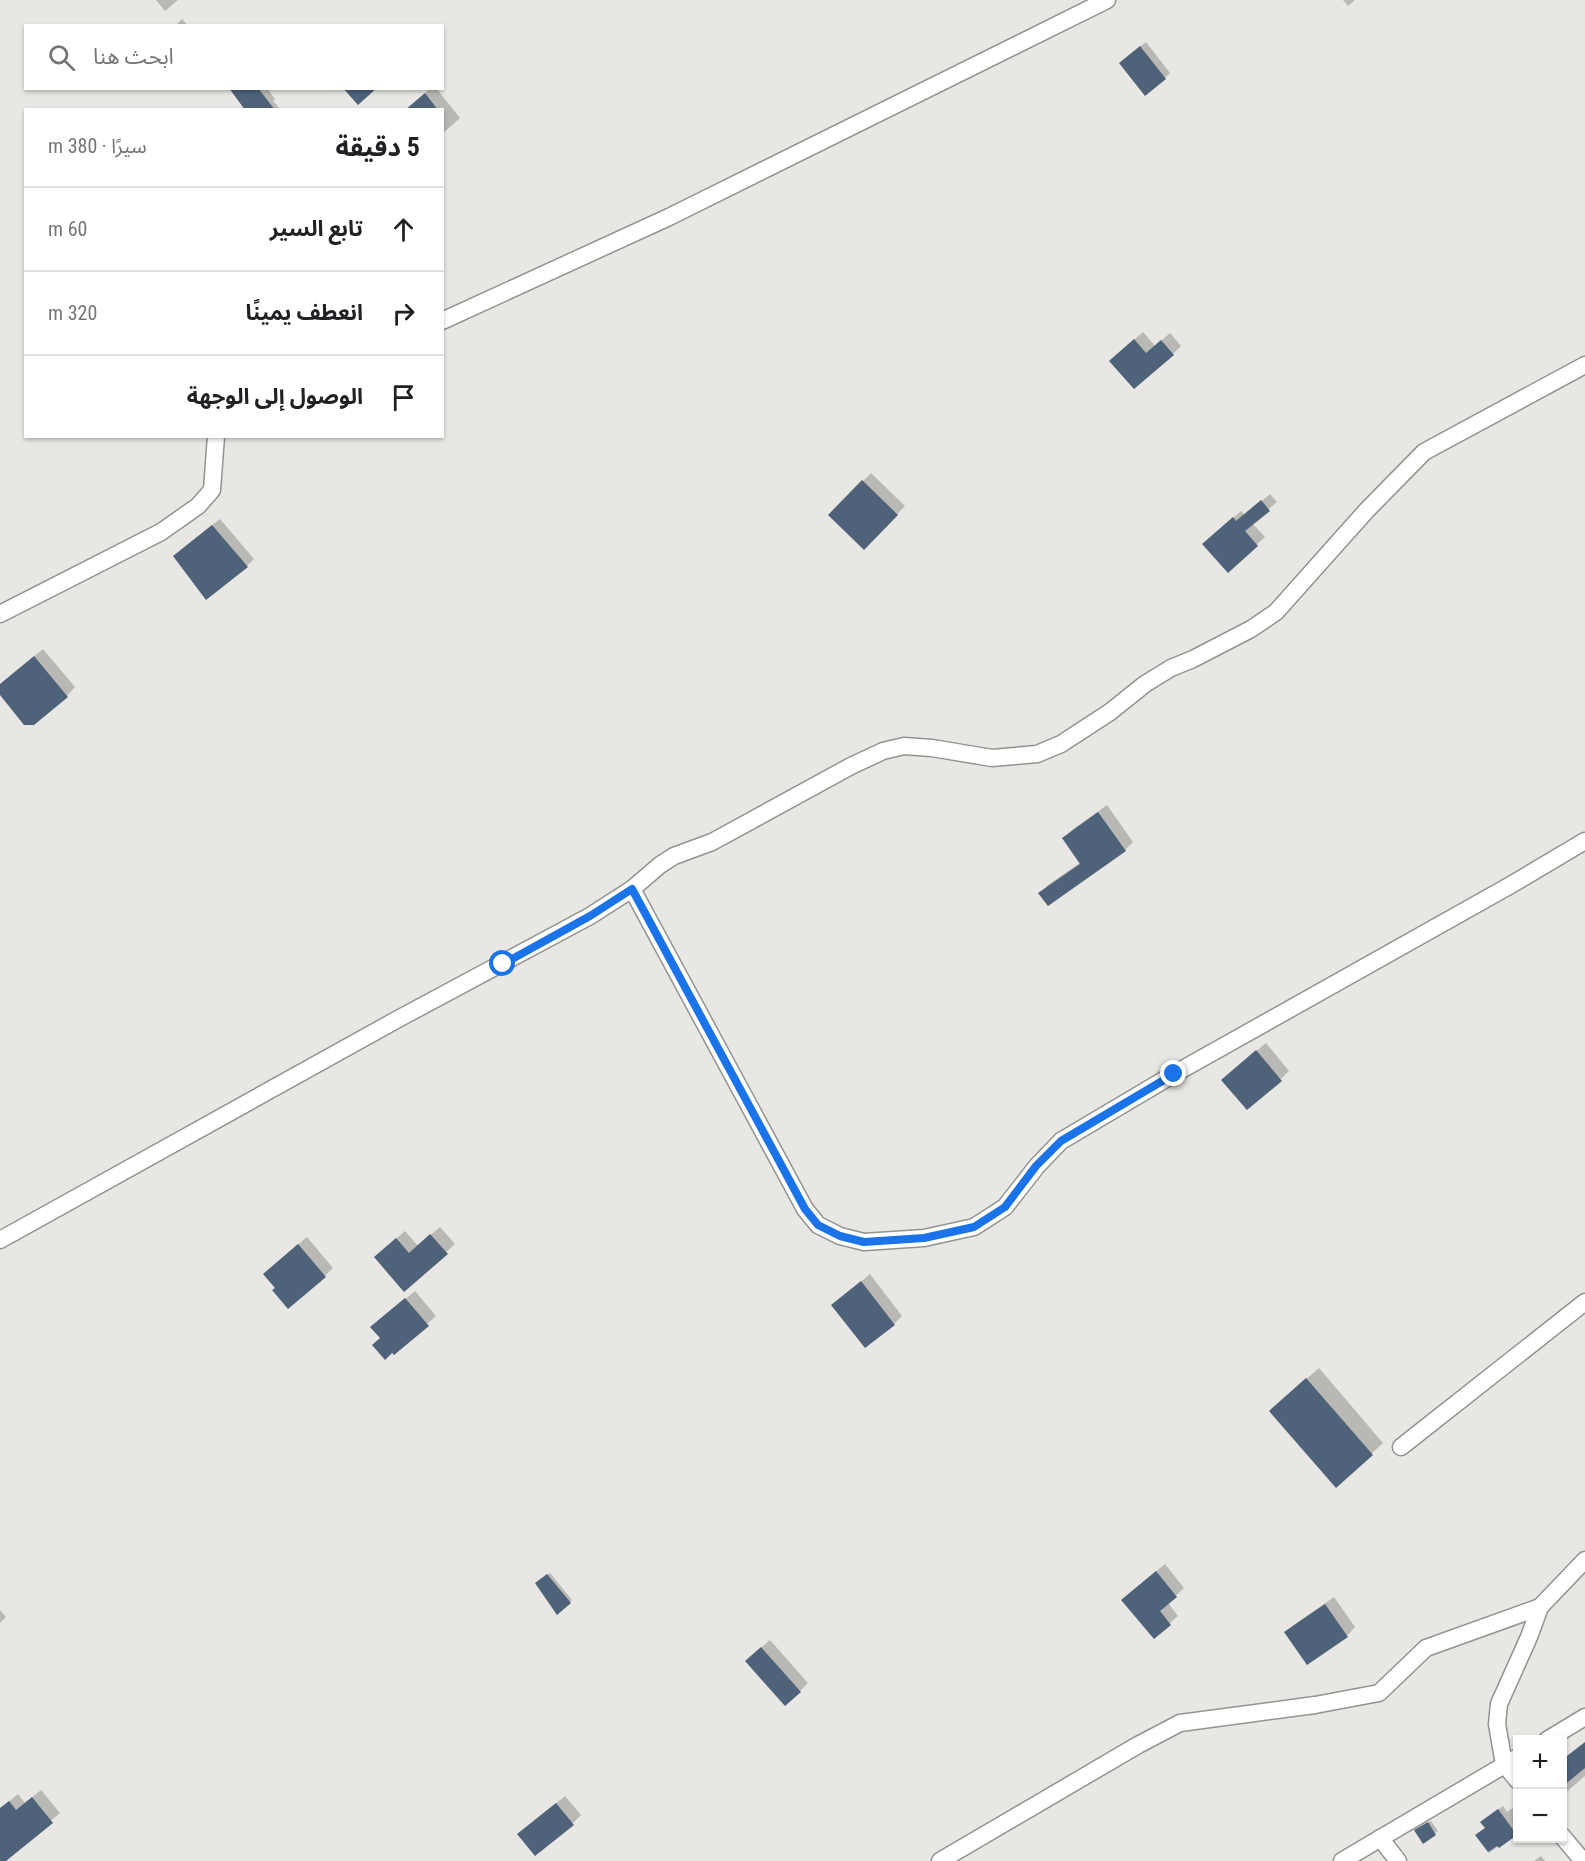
<!DOCTYPE html>
<html lang="ar">
<head>
<meta charset="utf-8">
<style>
  :root { --surface:#fff; --page:#f6f6f6; --text:#202124; --muted:#757577; --line:#e0e0e0 }
  body { margin:0; font-family:"Roboto Condensed","Noto Sans Arabic",sans-serif; background:var(--page); color:var(--text); direction:rtl }
  .controls { position:absolute; right:18px; bottom:18px; display:grid; overflow:hidden; border-radius:0px; box-shadow:0 2px 4px #0004 }
  .controls button { width:54px; height:54px; display:grid; place-items:center; padding:0; border:0; border-bottom:2px solid var(--line); background:var(--surface); color:var(--text); font:30px sans-serif }
  .stop { position:absolute; width:18px; height:18px; margin:-14px; border:4px solid #1a73e8; border-radius:50%; background:#fff }
  .stop.end { background:#1a73e8; border-color:#fff; box-shadow:0 2px 6px #0008 }
  .list { margin:0; padding:0; list-style:none }
  h2 { display:flex; justify-content:space-between; align-items:center; height:78px; margin:0; padding:0 24px; font-size:26px }
  h2 small { font-size:20px; font-weight:400; color:var(--muted) }
  .list li { display:grid; grid-template-columns:39px 1fr auto; gap:18px; align-items:center; box-sizing:border-box; height:84px; padding:0 24px; border-top:2px solid var(--line) }
  .list b { display:block; font-size:22px; white-space:nowrap }
  .list em { font-size:20px; font-style:normal; color:var(--muted) }
  .icon { flex:none; width:33px; height:33px; fill:none; stroke:currentColor; stroke-width:2; stroke-linecap:round; stroke-linejoin:round }
  .map { position:relative; flex:none; width:1585px; height:1861px; overflow:hidden; direction:ltr }
  .search { position:absolute; background:var(--surface); box-shadow:0 2px 4px #0004; left:24px; top:24px; width:420px; height:66px; display:flex; align-items:center; gap:15px; box-sizing:border-box; padding:0 21px; border-radius:0px; color:var(--muted); font-size:22px }
  .panel { position:absolute; background:var(--surface); box-shadow:0 2px 4px #0004; left:24px; top:108px; width:420px; height:330px; border-radius:0px; direction:rtl }
  .map>svg:first-child { display:block }
  .shadow { fill:#0003 }
  .building { fill:#4e6279 }
  .lines { fill:none; stroke-linecap:round; stroke-linejoin:round }
  .minor-casing { stroke:#94938f; stroke-width:19 }
  .minor { stroke:#fff; stroke-width:16 }
  .route { stroke:#1a73e8; stroke-width:8 }
</style>
</head>
<body>
<div class="map">
<svg width="1585" height="1861" viewBox="0 0 1585 1861">
  <rect width="100%" height="100%" fill="#e9e7e3"/>
  <g class="shadow">
    <path d="M156,0H178L165,11Z"/>
    <path d="M1343,0H1355L1348,6Z"/>
    <path d="M182,19L188,26H175Z"/>
    <path d="M1146,42L1170,73L1165,78L1126,58Z"/>
    <path d="M231,88H267L275,99L273,101L281,110H247Z"/>
    <path d="M431,88H436L460,118L442,134V110H406Z"/>
    <path d="M1143,332L1155,346L1170,333L1181,346L1173,354L1120,352Z"/>
    <path d="M871,473L905,506L864,548L830,515Z"/>
    <path d="M1270,494L1277,502L1252,523L1265,537L1228,571L1212,537L1241,511L1245,515Z"/>
    <path d="M220,519L254,559L247,566L182,549Z"/>
    <path d="M43,649L75,687L67,696L0,693V685Z"/>
    <path d="M1107,805L1133,842L1125,850L1040,894L1048,885L1081,862L1064,838L1072,830Z"/>
    <path d="M1266,1043L1289,1071L1281,1079L1231,1072Z"/>
    <path d="M440,1227L455,1244L404,1290L384,1249L405,1231L418,1246Z"/>
    <path d="M307,1237L333,1268L325,1276L277,1288L273,1266Z"/>
    <path d="M870,1274L902,1316L894,1324L833,1305Z"/>
    <path d="M415,1291L436,1316L394,1353L382,1338L381,1319Z"/>
    <path d="M1319,1368L1383,1443L1336,1486L1282,1400Z"/>
    <path d="M1165,1564L1184,1588L1168,1603L1178,1616L1154,1637L1132,1591Z"/>
    <path d="M550,1573L572,1600L558,1612L539,1581Z"/>
    <path d="M1334,1597L1355,1627L1347,1636L1286,1632L1295,1624Z"/>
    <path d="M0,1610L6,1617L0,1623Z"/>
    <path d="M770,1640L808,1683L800,1691L755,1653Z"/>
    <path d="M1585,1743V1776L1563,1795L1562,1774L1566,1771L1562,1766V1760Z"/>
    <path d="M41,1790L60,1813L4,1861H0V1809L18,1794L25,1803Z"/>
    <path d="M565,1796L581,1815L573,1823L528,1826Z"/>
    <path d="M1518,1804V1821L1515,1823L1518,1826V1832L1489,1853L1477,1835L1486,1827V1818L1503,1806L1507,1812Z"/>
    <path d="M1431,1821L1438,1831L1423,1842L1418,1829Z"/>
    <path d="M1541,1856L1545,1861H1534Z"/>
  </g>
  <g class="building">
    <path d="M1140,46L1166,79L1145,96L1119,63Z"/>
    <path d="M229,88H258L275,110H245Z"/>
    <path d="M343,88H377L358,105Z"/>
    <path d="M425,93L438,110H405Z"/>
    <path d="M1134,339L1146,353L1161,340L1174,355L1134,389L1109,361Z"/>
    <path d="M862,480L898,515L864,550L828,515Z"/>
    <path d="M1261,500L1270,511L1245,531L1258,546L1228,573L1202,544L1233,517L1236,521Z"/>
    <path d="M212,525L248,567L206,600L173,556Z"/>
    <path d="M34,656L68,697L34,725H24L0,695V684Z"/>
    <path d="M1098,812L1126,851L1048,906L1038,893L1080,864L1062,838Z"/>
    <path d="M1256,1050L1282,1081L1247,1110L1221,1080Z"/>
    <path d="M430,1234L448,1254L404,1292L374,1257L396,1238L409,1253Z"/>
    <path d="M298,1244L326,1277L288,1309L272,1290L275,1288L263,1274Z"/>
    <path d="M861,1281L895,1325L865,1348L831,1305Z"/>
    <path d="M405,1298L429,1326L394,1355L392,1353L385,1360L372,1345L380,1338L370,1327Z"/>
    <path d="M1306,1378L1373,1455L1336,1488L1269,1411Z"/>
    <path d="M1156,1571L1177,1597L1160,1611L1171,1625L1154,1639L1121,1600Z"/>
    <path d="M547,1574L571,1603L557,1615L535,1583Z"/>
    <path d="M1325,1604L1348,1637L1307,1665L1284,1632Z"/>
    <path d="M761,1647L801,1692L785,1706L745,1661Z"/>
    <path d="M1585,1742V1768L1563,1786V1759Z"/>
    <path d="M32,1797L53,1823L6,1861H0V1808L9,1801L16,1810Z"/>
    <path d="M556,1803L574,1825L535,1856L517,1834Z"/>
    <path d="M1498,1809L1517,1835L1499,1848L1497,1846L1488,1852L1475,1835L1485,1828L1480,1822Z"/>
    <path d="M1428,1822L1436,1835L1423,1844L1414,1830Z"/>
  </g>
  <g class="lines">
    <g class="minor-casing">
      <g id="minor">
        <path d="M442,321L669,217L1107,0"/>
        <path d="M0,614L161,532L198,506L212,490L216,436"/>
        <path d="M632,889L805,1209L818,1225L840,1236L864,1242L924,1238L974,1227L1005,1207L1037,1166L1061,1141L1174,1074L1509,886L1585,841"/>
        <path d="M0,1240L398,1019L590,916L632,889L660,865L674,856L712,842L851,766L883,751L904,746L932,748L992,758L1037,754L1061,744L1110,712L1145,684L1171,668L1193,659L1251,629L1276,612L1367,510L1424,452L1585,365"/>
        <path d="M1401,1447L1585,1302"/>
        <path d="M1547,1740L1585,1717"/>
        <path d="M1518,1781L1504,1764L1497,1724L1499,1704L1529,1637L1540,1607"/>
        <path d="M1562,1836L1583,1861"/>
        <path d="M1380,1838L1398,1861"/>
        <path d="M940,1861L1138,1745L1180,1723L1315,1705L1379,1693L1426,1648L1540,1607L1585,1560"/>
        <path d="M1342,1861L1518,1757"/>
      </g>
    </g>
    <use href="#minor" class="minor"/>
  </g>
  <g class="lines">
    <path class="route" d="M503,964L590,916L632,889L805,1209L818,1225L840,1236L864,1242L924,1238L974,1227L1005,1207L1036,1166L1061,1141L1174,1074"/>
  </g>
</svg>
<div class="controls">
<button>+</button>
<button>−</button>
</div>
<div class="stop" style="left:503px;top:964px"></div>
<div class="stop end" style="left:1174px;top:1074px"></div>
<div class="search"><svg class="icon" aria-label="search" viewBox="0 0 24 24"><circle cx="10" cy="10" r="6"/><path d="M15 15l6 6"/></svg>ابحث هنا</div>
<section class="panel">
<h2>5 دقيقة<small>سيرًا · 380 m</small></h2>
<ul class="list">
<li><svg class="icon" aria-label="ahead" viewBox="0 0 24 24"><path d="M12 20V5M6 11l6-6 6 6"/></svg><div><b>تابع السير</b></div><em>60 m</em></li>
<li><svg class="icon" aria-label="right" viewBox="0 0 24 24"><path d="M7 20v-9h11M14 6l5 5-5 5"/></svg><div><b>انعطف يمينًا</b></div><em>320 m</em></li>
<li><svg class="icon" aria-label="arrive" viewBox="0 0 24 24"><path d="M6 21V4h12l-3 4 3 4H6"/></svg><div><b>الوصول إلى الوجهة</b></div></li>
</ul>
</section>
</div>
</body>
</html>
